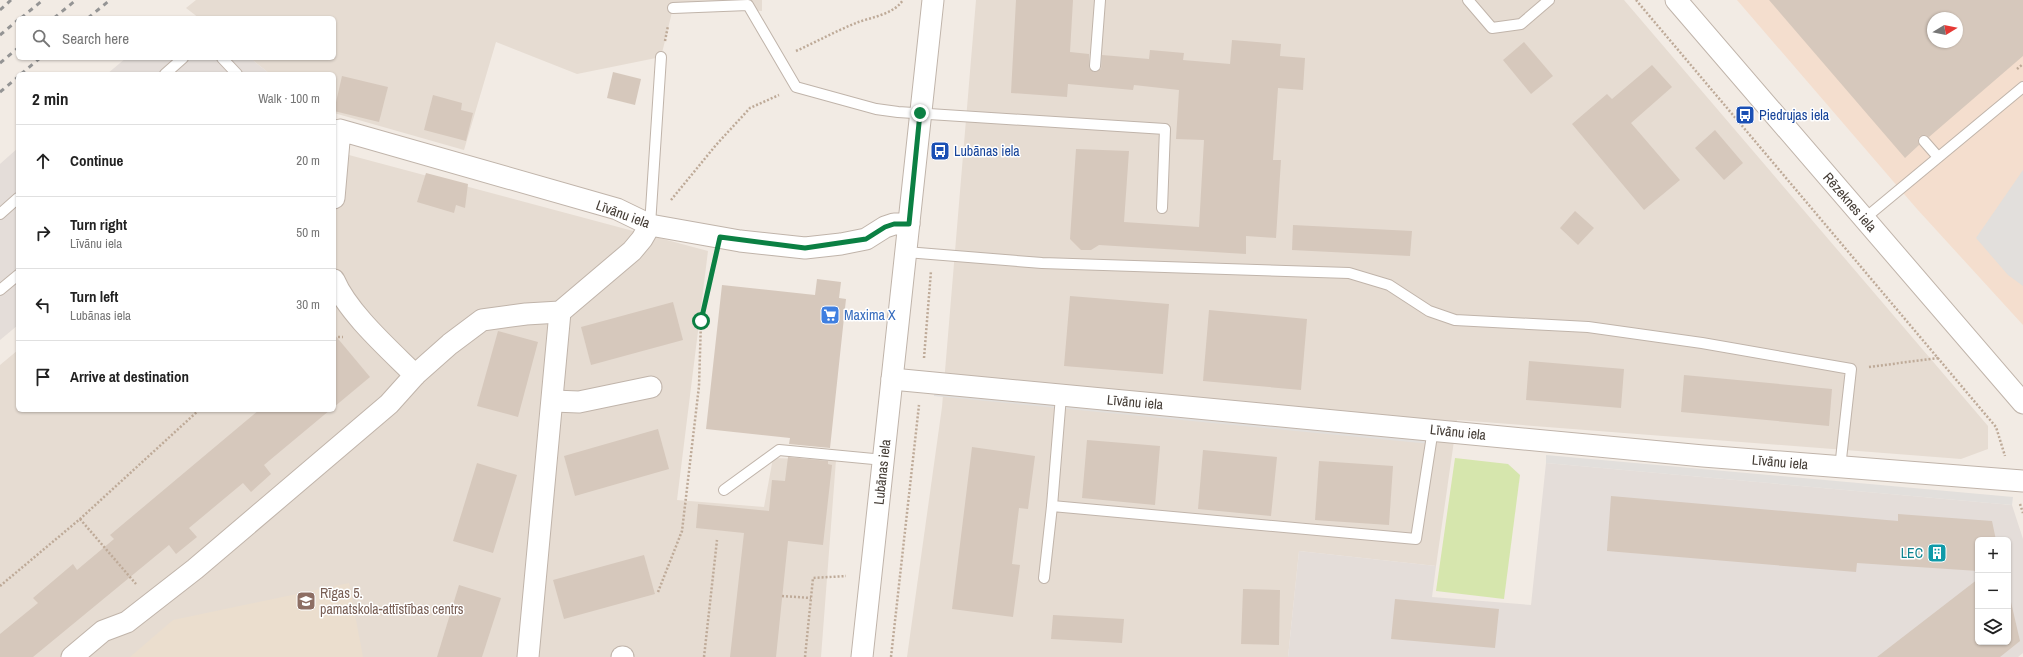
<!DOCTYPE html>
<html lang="en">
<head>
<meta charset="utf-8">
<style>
  :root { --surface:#fff; --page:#f2f2f2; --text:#222; --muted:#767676; --line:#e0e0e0 }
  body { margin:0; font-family:"Archivo Narrow",sans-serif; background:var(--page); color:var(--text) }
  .controls { position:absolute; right:12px; bottom:12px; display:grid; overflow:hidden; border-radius:6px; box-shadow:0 1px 3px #0004 }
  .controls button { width:36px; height:36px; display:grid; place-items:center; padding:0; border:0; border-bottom:1px solid var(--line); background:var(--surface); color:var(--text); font:20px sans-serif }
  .compass { position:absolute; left:1927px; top:12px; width:36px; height:36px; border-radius:50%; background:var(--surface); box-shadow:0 1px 3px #0004; rotate:80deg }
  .stop { position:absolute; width:12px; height:12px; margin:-9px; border:3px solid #0b8043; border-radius:50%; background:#fff }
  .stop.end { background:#0b8043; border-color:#fff; box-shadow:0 1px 4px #0008 }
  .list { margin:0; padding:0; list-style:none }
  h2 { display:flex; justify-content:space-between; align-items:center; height:52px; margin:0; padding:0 16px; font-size:17px }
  h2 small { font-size:13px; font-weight:400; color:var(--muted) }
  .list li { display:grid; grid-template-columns:26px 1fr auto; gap:12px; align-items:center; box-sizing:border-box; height:72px; padding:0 16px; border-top:1px solid var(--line) }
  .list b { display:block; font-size:15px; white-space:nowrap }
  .list p { margin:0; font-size:13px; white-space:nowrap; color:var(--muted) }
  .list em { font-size:13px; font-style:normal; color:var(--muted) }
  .icon { flex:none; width:22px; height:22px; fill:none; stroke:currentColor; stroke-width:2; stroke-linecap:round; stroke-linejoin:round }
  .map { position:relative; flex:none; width:2023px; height:657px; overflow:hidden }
  .search { position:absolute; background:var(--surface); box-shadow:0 1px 3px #0004; left:16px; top:16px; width:320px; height:44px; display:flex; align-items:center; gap:10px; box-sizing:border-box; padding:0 14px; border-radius:6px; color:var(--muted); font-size:15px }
  .panel { position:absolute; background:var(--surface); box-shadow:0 1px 3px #0004; left:16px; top:72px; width:320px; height:340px; border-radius:6px }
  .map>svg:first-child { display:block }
  .residential { fill:#e6dcd2 }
  .commercial { fill:#f4dece; fill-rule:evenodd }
  .industrial { fill:#e4ddd9; fill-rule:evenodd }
  .education { fill:#ebdece }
  .green { fill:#d6e6ad }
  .parking { fill:#e2dfdc }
  .building { fill:#d6c8bc; fill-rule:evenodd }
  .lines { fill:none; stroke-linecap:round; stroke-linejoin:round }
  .service-casing { stroke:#c0b4aa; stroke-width:12 }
  .minor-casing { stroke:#c0b4aa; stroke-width:23 }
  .path { stroke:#beaa98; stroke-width:2.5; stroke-dasharray:2 2; stroke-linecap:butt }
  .service { stroke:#fff; stroke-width:10 }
  .minor { stroke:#fff; stroke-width:21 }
  .rail { stroke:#949494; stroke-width:3; stroke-dasharray:5 5; stroke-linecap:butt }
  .route { stroke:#0b8043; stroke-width:5 }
  .labels { text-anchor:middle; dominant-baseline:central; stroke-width:3; stroke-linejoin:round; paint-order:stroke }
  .transit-label { font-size:14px; fill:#164399; stroke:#fff; text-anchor:start }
  .street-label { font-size:14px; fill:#433b34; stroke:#fff }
  .shop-label { font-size:14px; fill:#366cbe; stroke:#fff; text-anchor:start }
  .culture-label { font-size:14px; fill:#0d838f; stroke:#fff; text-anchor:end }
  .education-label { font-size:14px; fill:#785e54; stroke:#fff; text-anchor:start }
</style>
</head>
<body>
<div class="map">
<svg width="2023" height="657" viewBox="0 0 2023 657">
  <rect width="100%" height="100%" fill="#f2ebe4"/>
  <g class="residential">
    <path d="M196,0H762V11L673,8L661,57L577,74L496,42L464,150L334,113V74H270L250,58H334V18H199L186,8Z"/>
    <path d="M976,0H1624L1988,426V449L1961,459L1457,420L1436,566L1299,551L1288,657H907L942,407Z"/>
    <path d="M334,151L708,251L677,500L764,507L773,458L836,460L821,657H0V365L18,350V410H334Z"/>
  </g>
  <path class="commercial" d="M1737,0H2023V325L1917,209ZM1933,18H1957V42H1933Z"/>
  <g class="industrial">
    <path d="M126,58H250L270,74H107Z"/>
    <path d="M18,148V325L0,340V164Z"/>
    <path d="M1546,463L2012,505L2023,539V653L2018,657H1288L1299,551L1436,566L1432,597L1531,605ZM1978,540H2008V642H1978Z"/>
  </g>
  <path class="education" d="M349,583L363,657H130L173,620Z"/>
  <path class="green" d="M1455,458L1508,464L1520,475L1504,599L1436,591Z"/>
  <g class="parking">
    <path d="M2023,170V286L2008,275L1976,238Z"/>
    <path d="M935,388L1432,437L1431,444L934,396Z"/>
    <path d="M1546,455L2013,497L2012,505L1546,463Z"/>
  </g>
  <g class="building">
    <path d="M1016,0H1073L1070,52L1089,54V68L1094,72L1101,69L1102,55L1149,59L1150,50L1184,53L1183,60L1230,64L1232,40L1281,44L1280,56L1305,58L1303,90L1278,88L1273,160H1281L1276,238L1246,236V254L1099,245L1091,250H1081L1070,239L1076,149L1129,151L1124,222L1199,227L1204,140L1176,139L1179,90L1134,85L1133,90L1068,84L1067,97L1011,93Z"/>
    <path d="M1769,0H2023V56L1929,137L1926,135L1920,136L1918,139L1919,145L1905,158ZM1933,18H1957V42H1933Z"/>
    <path d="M1524,42L1553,76L1531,94L1503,60Z"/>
    <path d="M1652,65L1672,87L1631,123L1680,180L1644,210L1572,124L1607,94L1612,99Z"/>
    <path d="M613,72L641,79L635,105L607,98Z"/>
    <path d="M342,76L388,87L379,122L334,111Z"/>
    <path d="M433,95L462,103L461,110L473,113L466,141L424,130Z"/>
    <path d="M1715,130L1743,163L1724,180L1695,148Z"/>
    <path d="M426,173L468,184L465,208L456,205L454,213L417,202Z"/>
    <path d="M1575,211L1594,228L1578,245L1560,228Z"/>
    <path d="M1293,225L1412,231L1410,256L1292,250Z"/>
    <path d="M817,279L841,282L839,298L846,299L830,448L789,444L790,438L706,429L722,285L815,295Z"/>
    <path d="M1070,296L1169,304L1163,374L1064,366Z"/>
    <path d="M673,302L683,340L591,365L581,327Z"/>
    <path d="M1209,310L1307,319L1301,390L1203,381Z"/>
    <path d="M498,331L538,342L518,417L477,406Z"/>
    <path d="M334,334L370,377L334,407Z"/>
    <path d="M1529,361L1624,369L1621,408L1526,400Z"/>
    <path d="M1684,375L1832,389L1829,426L1681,412Z"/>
    <path d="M259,410H330L264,465L271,474L251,492L243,483L189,528L197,537L176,554L169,545L33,657H0V634L38,603L33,598L73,564L77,570L114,539L110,535Z"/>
    <path d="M658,429L669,469L575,496L564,456Z"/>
    <path d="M1087,440L1160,446L1155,505L1082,498Z"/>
    <path d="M972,447L1035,456L1028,509L1019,508L1012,564L1020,565L1013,617L952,609Z"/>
    <path d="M1203,450L1277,457L1271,516L1198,509Z"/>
    <path d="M788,457L828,461V464L832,465L823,545L788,541L776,657H730L744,533L696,528L698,504L769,511L772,480L785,481Z"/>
    <path d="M1319,461L1393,466L1389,525L1315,520Z"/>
    <path d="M477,463L517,475L493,553L453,541Z"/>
    <path d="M1611,496L1898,521V514L1992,521L1996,540H1978V571L1857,563L1856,572L1607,551Z"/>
    <path d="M644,555L655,594L564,619L553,580Z"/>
    <path d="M1978,579V642H2008V589L2020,641L2000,657H1877Z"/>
    <path d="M459,585L501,598L482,657H437Z"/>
    <path d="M1243,589L1280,590L1279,645L1241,644Z"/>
    <path d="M1395,599L1499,609L1495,648L1391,639Z"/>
    <path d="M1053,615L1124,619L1122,643L1051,639Z"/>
  </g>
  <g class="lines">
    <g class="service-casing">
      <g id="service">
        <path d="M1468,0L1492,28L1521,24L1549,0"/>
        <path d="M673,8L748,5L796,87L876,109L898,112L1165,129L1162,208"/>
        <path d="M222,58L237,74"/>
        <path d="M1095,66L1100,0"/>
        <path d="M165,74L183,58"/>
        <path d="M1924,141L1938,157"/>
        <path d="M0,214L18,198"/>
        <path d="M1864,219L2023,87"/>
        <path d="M650,225L661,57"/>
        <path d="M906,252L1042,263L1349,273L1389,285L1429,311L1455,320L1588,327L1702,343L1851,369L1840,468"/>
        <path d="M0,290L18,275"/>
        <path d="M724,490L779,450L884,460"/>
        <path d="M1052,506L1061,396"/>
        <path d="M1044,578L1052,506L1416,539L1433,429"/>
      </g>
    </g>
    <g class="minor-casing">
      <g id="minor">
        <path d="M1676,0L2023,403"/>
        <path d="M334,198L340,130L617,209L650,225L740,241L805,248L841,244L866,239L885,227L894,224H909"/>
        <path d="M334,280C348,313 389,349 415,375"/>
        <path d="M892,379L1703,456L2023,481"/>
        <path d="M553,401L579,402L651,387"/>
        <path d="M72,657L103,631L127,622L195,569L389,404L415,375L450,344L482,320L526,314L560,312L632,251L642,239L650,225"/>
        <path d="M528,657L560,312"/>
        <path d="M622,657H623"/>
        <path d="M862,657L933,0"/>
      </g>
    </g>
    <g class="path">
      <path d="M1636,0L1996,427L2005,456"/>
      <path d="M665,41L668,26"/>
      <path d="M796,51C816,42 836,31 856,23C871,17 893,15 903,0"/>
      <path d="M2017,69L2023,64"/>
      <path d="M671,200L716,145L750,108L779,95"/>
      <path d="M334,337H343"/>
      <path d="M924,358L931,271"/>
      <path d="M1869,367L1938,358"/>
      <path d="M2020,504L2023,513"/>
      <path d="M80,519L136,584"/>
      <path d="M0,586L80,519L199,410"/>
      <path d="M658,592L682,531L699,386L701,321L714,259"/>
      <path d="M782,596L811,598"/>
      <path d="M704,657L717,540"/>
      <path d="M805,657L813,578L846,576"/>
      <path d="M891,657L919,405"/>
    </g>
    <use href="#service" class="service"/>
    <use href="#minor" class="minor"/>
    <g class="rail">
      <path d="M0,10L11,0"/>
      <path d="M21,18L43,0"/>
      <path d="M54,18L76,0"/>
      <path d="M88,18L110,0"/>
      <path d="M0,35L18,20"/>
      <path d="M0,63L18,48"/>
      <path d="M21,74L40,58"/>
      <path d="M0,92L18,77"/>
    </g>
  </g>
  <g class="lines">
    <path class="route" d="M701,321L720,237L805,248L866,239L885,227L894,224H909L920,113"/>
  </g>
  <defs>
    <g id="bus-square" transform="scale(1)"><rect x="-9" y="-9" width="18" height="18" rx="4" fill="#1a4fb4" stroke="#fff"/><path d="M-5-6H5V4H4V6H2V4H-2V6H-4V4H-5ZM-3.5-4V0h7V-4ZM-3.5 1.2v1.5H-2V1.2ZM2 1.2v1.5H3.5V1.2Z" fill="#fff"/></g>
    <g id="supermarket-square" transform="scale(1)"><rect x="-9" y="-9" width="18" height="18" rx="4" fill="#3f7fe0" stroke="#fff"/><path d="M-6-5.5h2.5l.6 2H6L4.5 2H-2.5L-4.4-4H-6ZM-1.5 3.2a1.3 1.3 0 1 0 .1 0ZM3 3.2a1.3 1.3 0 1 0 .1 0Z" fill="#fff"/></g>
    <g id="building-square" transform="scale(1)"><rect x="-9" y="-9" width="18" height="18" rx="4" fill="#0f9aa8" stroke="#fff"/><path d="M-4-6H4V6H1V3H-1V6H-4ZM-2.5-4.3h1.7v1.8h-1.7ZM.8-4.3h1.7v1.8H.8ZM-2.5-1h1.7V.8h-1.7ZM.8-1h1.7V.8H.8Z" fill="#fff"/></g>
    <g id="school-square" transform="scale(1)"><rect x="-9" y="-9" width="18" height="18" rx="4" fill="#8d6e63" stroke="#fff"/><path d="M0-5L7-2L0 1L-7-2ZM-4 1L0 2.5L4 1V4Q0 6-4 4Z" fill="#fff"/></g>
  </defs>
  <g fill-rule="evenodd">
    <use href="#bus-square" x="1745" y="115"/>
    <use href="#bus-square" x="940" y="151"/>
    <use href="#supermarket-square" x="830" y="315"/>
    <use href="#building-square" x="1937" y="553"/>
    <use href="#school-square" x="306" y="601"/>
  </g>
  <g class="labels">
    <g class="transit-label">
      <text x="1759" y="115">Piedrujas iela</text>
      <text x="954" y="151">Lubānas iela</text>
    </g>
    <g class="street-label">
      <text transform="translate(1850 202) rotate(49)">Rēzeknes iela</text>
      <text transform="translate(623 214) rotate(20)">Līvānu iela</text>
      <text transform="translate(1135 402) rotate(5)">Līvānu iela</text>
      <text transform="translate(1458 432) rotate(6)">Līvānu iela</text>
      <text transform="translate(1780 462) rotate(5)">Līvānu iela</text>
      <text transform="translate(882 472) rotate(-84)">Lubānas iela</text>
    </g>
    <g class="shop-label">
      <text x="844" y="315">Maxima X</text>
    </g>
    <g class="culture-label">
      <text x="1923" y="553">LEC</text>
    </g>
    <g class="education-label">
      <text x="320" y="593">Rīgas 5.<tspan x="320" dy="16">pamatskola-attīstības centrs</tspan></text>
    </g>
  </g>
</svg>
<div class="controls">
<button>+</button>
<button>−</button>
<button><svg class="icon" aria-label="layers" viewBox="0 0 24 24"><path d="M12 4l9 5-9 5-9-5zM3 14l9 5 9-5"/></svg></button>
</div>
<svg class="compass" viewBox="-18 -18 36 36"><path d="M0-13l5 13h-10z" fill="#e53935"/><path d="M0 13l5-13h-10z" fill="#767676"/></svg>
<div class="stop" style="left:701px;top:321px"></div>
<div class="stop end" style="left:920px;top:113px"></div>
<div class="search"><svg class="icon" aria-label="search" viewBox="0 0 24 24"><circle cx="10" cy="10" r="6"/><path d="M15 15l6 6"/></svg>Search here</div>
<section class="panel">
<h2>2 min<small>Walk · 100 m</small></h2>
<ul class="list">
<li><svg class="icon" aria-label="ahead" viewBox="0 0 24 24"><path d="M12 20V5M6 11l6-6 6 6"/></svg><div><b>Continue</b></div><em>20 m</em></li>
<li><svg class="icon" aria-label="right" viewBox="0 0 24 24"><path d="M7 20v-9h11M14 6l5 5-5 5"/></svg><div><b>Turn right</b><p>Līvānu iela</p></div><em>50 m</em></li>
<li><svg class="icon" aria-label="left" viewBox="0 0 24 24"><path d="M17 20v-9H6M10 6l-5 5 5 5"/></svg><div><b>Turn left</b><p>Lubānas iela</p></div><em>30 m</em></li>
<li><svg class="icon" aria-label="arrive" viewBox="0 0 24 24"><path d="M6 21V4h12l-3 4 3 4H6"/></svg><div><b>Arrive at destination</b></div></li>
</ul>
</section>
</div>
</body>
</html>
